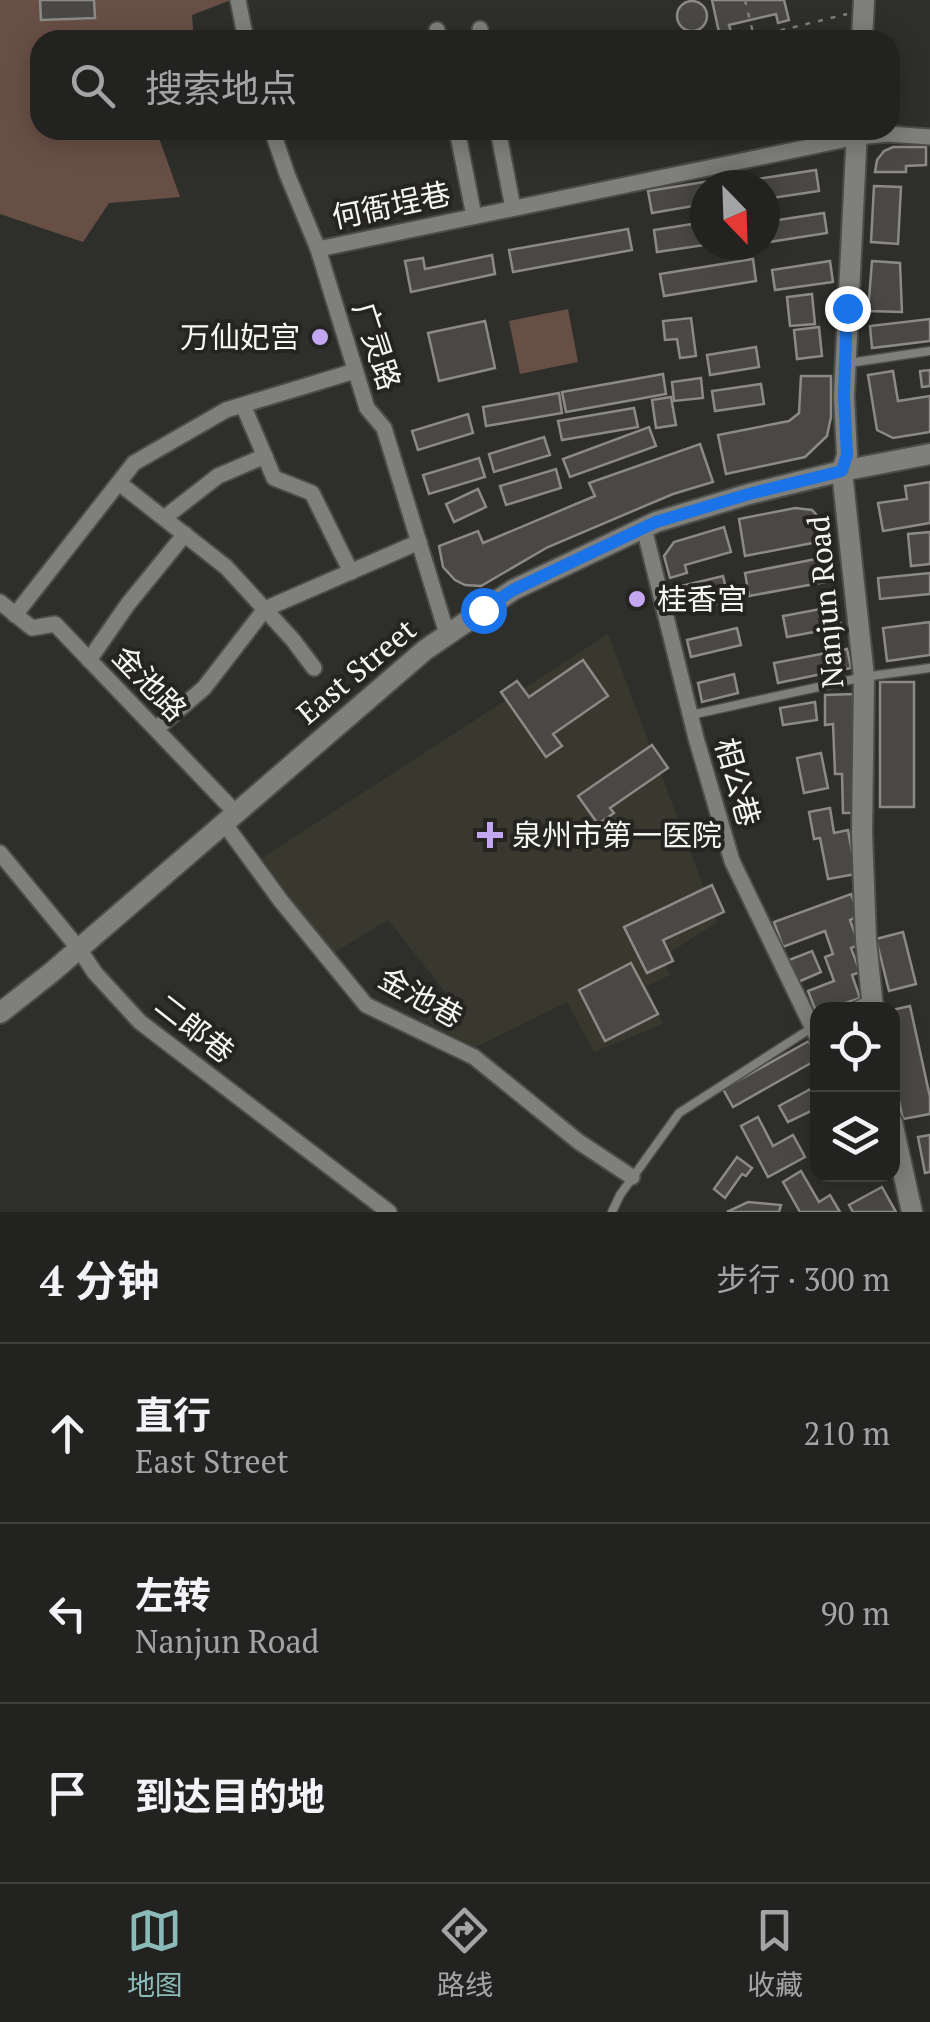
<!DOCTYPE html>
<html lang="zh">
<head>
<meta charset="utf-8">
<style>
  :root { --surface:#222220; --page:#2a2a29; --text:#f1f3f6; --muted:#a2a4a5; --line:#3f3f3e; --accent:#8bbbb9 }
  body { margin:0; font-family:"PT Serif","Noto Sans SC",serif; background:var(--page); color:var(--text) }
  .controls { position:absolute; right:30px; bottom:30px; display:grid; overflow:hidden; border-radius:20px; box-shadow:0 5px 25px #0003 }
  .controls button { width:90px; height:90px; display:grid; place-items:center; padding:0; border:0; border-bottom:2px solid var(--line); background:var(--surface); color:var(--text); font:50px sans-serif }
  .compass { position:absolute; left:690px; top:170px; width:90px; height:90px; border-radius:50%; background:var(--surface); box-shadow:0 5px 25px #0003; rotate:157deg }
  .stop { position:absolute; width:30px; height:30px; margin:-22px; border:8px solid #1a73e8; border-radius:50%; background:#fff }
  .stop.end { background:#1a73e8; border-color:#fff; box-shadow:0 2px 10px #0008 }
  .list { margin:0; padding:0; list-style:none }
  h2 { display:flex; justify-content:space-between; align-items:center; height:130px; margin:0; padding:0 40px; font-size:42px }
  h2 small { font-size:32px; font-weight:400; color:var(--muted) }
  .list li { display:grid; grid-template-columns:65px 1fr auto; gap:30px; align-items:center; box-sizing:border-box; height:180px; padding:0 40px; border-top:2px solid var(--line) }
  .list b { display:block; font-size:38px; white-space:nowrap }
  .list p { margin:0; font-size:32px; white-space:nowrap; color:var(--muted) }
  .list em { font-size:32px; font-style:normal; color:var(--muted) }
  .icon { flex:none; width:55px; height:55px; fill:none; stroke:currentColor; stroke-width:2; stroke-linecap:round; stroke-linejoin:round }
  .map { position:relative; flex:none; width:930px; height:1212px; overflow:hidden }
  .search { position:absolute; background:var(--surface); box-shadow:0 5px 25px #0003; left:30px; right:30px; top:30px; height:110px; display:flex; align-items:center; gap:25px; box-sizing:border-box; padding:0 35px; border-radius:30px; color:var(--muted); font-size:38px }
  .sheet { height:670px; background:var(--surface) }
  nav { display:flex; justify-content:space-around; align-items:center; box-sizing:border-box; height:140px; border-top:2px solid var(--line); background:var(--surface); font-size:28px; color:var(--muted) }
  nav a { display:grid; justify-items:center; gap:5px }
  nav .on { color:var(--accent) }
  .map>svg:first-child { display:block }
  .built { fill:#39382f }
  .green { fill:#684f46 }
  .building { fill:#4a4845; stroke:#8c8986; stroke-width:2.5 }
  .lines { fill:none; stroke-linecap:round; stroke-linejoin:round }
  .service-casing { stroke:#4c4c4a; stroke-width:11 }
  .minor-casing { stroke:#4c4c4a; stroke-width:19 }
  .secondary-casing { stroke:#4c4c4a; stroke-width:24 }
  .path { stroke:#7e7e7c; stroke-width:2.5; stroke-dasharray:5 8; stroke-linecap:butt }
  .service { stroke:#7f7f7b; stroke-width:8 }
  .minor { stroke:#7f7f7b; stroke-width:15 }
  .secondary { stroke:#7f7f7b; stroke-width:20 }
  .route { stroke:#1a73e8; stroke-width:12 }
  .poi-dot { fill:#c4a7f1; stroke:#252421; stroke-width:4 }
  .labels { text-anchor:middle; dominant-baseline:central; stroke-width:8; stroke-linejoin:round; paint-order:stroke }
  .street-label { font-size:30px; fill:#f5f5f3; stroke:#252421 }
  .poi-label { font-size:30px; fill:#f5f5f3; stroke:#252421; text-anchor:start }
</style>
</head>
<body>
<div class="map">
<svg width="930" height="1212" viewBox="0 0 930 1212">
  <rect width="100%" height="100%" fill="#2e2e2b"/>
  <path class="built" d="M608,634L717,922L662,958L670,975L647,986L663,1024L594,1052L567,1002L476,1047L418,1018L446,993L388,920L330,955L262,858Z"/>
  <g class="green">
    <path d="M0,0H231L192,15L194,40H40V130H174L158,135L180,197L109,203L83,242L0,214Z"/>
    <path d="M568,309L578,362L520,374L509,321Z"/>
  </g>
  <g class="building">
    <path d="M40,0H94L95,18L41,20Z"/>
    <path d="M712,0H784L789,20L778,23L776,14L729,25L732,35L720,37Z"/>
    <circle cx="692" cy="16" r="15"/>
    <path d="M893,147H926V165L906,166V172H875L877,160L884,151Z"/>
    <path d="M816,170L819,191L765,199V185H758L757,179Z"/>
    <path d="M741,176L742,185H705V204L652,213L648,191Z"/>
    <path d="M874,186L901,187L898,244L871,242Z"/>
    <path d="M824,213L827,233L769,242L765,222Z"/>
    <path d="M705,222V245L657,252L654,230Z"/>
    <path d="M628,229L632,250L513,272L509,250Z"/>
    <path d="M492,255L495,274L411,292L405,261L423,258L425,269Z"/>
    <path d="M753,259L756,281L664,296L660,274Z"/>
    <path d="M830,261L833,282L775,290L772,270Z"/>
    <path d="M872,261L900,263L902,312L868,311Z"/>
    <path d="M812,294L815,324L790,326L787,297Z"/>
    <path d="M691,318L696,356L680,358L677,339L665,340L663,321Z"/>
    <path d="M930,319V341L872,348L870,326Z"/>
    <path d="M485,321L495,368L439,381L428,333Z"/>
    <path d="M819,327L822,356L797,359L794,330Z"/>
    <path d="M756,347L759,367L710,375L707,355Z"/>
    <path d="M930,370V386L922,387L920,371Z"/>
    <path d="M893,371L898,401L930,396V432L893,438L877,430L868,375Z"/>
    <path d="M663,374L666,394L566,412L562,392Z"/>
    <path d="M801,376H831V417L827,436L805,457L726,474L718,435L789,421L799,413Z"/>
    <path d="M701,378L703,398L674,401L672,382Z"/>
    <path d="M761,384L764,404L715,411L712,391Z"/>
    <path d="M559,393L562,413L486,426L483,407Z"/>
    <path d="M671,397L676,425L656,428L652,400Z"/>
    <path d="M634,408L638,427L562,440L558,421Z"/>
    <path d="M468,414L473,433L418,450L412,431Z"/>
    <path d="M649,427L656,446L570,477L563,459Z"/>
    <path d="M544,437L550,455L494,472L489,454Z"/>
    <path d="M700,444L713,482L673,494L548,547L481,586L465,585L455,580L443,567L439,546L478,531L483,543L595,496L589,483Z"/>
    <path d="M479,458L485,477L429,494L423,475Z"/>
    <path d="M556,469L561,488L506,505L500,486Z"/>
    <path d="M930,482V523L883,531L878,503L907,499L905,486Z"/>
    <path d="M478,489L486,507L454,522L446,504Z"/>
    <path d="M795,508L812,510L826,525L828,540L745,556L739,519Z"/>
    <path d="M724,527L731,552L685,565L687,573L670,578L664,556L674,542Z"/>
    <path d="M930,532V564L911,566L908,534Z"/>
    <path d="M831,556L836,580L749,596L745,573Z"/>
    <path d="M930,573V594L880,599L878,578Z"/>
    <path d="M723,576L729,601L678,613L673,588Z"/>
    <path d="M837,606L841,627L787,637L783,616Z"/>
    <path d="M930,622V655L887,661L883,628Z"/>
    <path d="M737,628L741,645L691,657L687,640Z"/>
    <path d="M847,649L851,668L778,683L774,663Z"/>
    <path d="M583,660L608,696L553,734L562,746L546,757L501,692L517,681L529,697Z"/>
    <path d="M734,674L738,693L702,702L698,683Z"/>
    <rect x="880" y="682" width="34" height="125"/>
    <path d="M853,694L856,813H843L842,774H835L833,724L825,725V695Z"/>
    <path d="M815,702L817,720L783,725L780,708Z"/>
    <path d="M652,745L668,768L610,808L614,813L598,824L578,796Z"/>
    <path d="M821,753L828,788L804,793L797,758Z"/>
    <path d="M830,808L834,833L848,830L856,874L828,879L820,838L814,839L809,812Z"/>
    <path d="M712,885L724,912L663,940L673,961L647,973L624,927Z"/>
    <path d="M851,894L860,916L850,920L859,945L851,948L860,972L852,975L860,998L828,1009H818L817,1014L808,991L834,981L825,957L833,954L825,931L783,947L774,922Z"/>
    <path d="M903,932L916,984L889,991L876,939Z"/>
    <path d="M812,951L821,972L798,982L789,960Z"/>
    <path d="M631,963L658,1014L605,1041L579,990Z"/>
    <path d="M910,1006L930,1097V1114L903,1119L892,1070V1010Z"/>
    <path d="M809,1041L818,1059L733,1107L723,1089Z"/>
    <path d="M818,1085V1116L813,1110L788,1122L779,1106Z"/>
    <path d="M758,1117L773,1146L793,1135L805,1157L768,1177L741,1126Z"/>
    <path d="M930,1135V1172L925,1173L918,1137Z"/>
    <path d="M737,1157L752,1168L746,1176L742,1174L725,1198L714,1189Z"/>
    <path d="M801,1171L819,1202L830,1195L840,1212H800L783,1182Z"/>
    <path d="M882,1187L896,1212H853L849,1205Z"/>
    <path d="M748,1202L781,1205L779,1212H727Z"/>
  </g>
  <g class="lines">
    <g class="service-casing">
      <g id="service">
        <path d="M849,363L930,351"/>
        <path d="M691,715L864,677L930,668"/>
        <path d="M849,1009L871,999"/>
        <path d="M612,1212L620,1195L679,1113L813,1027"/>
      </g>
    </g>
    <g class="minor-casing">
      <g id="minor">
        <path d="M238,0L246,40"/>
        <path d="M480,29L482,40"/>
        <path d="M437,30L439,40"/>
        <path d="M272,130L287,174L318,249L367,408L384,428L447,634"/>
        <path d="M457,130L474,216"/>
        <path d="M498,130L513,208"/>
        <path d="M318,249L857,137L888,134L930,137"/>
        <path d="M243,405L274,478L312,493L351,572"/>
        <path d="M119,483L226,567L293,640L314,668"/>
        <path d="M164,518L218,476L265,456"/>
        <path d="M644,528L696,738L732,861L818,1039"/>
        <path d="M0,602L32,628L55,624L236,813"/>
        <path d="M15,615L134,463L226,410L355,371"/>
        <path d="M89,660L128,604L185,534"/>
        <path d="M156,729L204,688L265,609L419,542"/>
        <path d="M224,823L281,901L366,1005L474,1057L579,1142L632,1177"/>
        <path d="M0,853L79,949L95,973L140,1022L389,1212"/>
      </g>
    </g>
    <g class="secondary-casing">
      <g id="secondary">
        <path d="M862,40L864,0"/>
        <path d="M857,130L844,396L847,455L842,471L864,677L862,833L866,940L873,1009"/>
        <path d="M0,1013L52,972L425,650L513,590L656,522L749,494L842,471L930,454"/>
        <path d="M892,1122L912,1212"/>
      </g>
    </g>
    <g class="path">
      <path d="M745,0L754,37L847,14"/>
      <path d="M668,40H669"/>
      <path d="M743,40L753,38"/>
    </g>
    <use href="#service" class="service"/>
    <use href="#minor" class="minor"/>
    <use href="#secondary" class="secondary"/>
  </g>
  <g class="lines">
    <path class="route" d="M483,610L513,590L656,522L749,494L842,471L847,455L844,396L847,308"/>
  </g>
  <g class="poi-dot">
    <circle cx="320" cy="337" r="10"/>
    <circle cx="637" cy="599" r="10"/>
    <path d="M485 820h10v10h10v10h-10v10h-10v-10h-10v-10h10z"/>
  </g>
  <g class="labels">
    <g class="street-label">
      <text transform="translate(391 205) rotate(-12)">何衙埕巷</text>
      <text transform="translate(377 346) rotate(72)">广灵路</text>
      <text transform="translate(825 602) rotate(-95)">Nanjun Road</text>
      <text transform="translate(356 671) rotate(-40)">East Street</text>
      <text transform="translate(150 683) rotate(46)">金池路</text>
      <text transform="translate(738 782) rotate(74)">相公巷</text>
      <text transform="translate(421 997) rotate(29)">金池巷</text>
      <text transform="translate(195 1028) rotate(38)">二郎巷</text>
    </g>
    <g class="poi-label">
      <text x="300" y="337" text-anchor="end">万仙妃宫</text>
      <text x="657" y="599">桂香宫</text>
      <text x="512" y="835">泉州市第一医院</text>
    </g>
  </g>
</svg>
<div class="controls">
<button><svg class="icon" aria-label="locate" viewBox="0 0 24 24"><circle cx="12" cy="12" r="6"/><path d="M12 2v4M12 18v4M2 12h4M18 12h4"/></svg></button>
<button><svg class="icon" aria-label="layers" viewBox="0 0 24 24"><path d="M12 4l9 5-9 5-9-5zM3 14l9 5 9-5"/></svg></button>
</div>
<svg class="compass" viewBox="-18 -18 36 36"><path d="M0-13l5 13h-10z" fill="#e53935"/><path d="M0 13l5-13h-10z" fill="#a2a4a5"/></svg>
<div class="stop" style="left:483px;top:610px"></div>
<div class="stop end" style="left:847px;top:308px"></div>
<div class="search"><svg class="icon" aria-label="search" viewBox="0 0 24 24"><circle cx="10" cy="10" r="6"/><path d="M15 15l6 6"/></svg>搜索地点</div>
</div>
<section class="sheet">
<h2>4 分钟<small>步行 · 300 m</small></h2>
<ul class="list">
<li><svg class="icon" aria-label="ahead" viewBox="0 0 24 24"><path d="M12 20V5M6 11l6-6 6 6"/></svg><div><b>直行</b><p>East Street</p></div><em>210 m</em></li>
<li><svg class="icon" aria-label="left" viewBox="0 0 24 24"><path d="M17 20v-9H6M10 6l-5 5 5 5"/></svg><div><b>左转</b><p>Nanjun Road</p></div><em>90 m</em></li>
<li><svg class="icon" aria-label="arrive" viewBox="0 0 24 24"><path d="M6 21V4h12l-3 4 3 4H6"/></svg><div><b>到达目的地</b></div></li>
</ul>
</section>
<nav>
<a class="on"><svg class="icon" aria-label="map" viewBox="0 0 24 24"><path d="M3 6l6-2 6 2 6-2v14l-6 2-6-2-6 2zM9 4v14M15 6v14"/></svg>地图</a>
<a><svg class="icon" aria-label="directions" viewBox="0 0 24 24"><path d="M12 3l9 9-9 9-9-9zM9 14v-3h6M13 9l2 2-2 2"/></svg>路线</a>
<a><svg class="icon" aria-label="saved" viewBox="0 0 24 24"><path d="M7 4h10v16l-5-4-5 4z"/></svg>收藏</a>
</nav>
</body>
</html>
